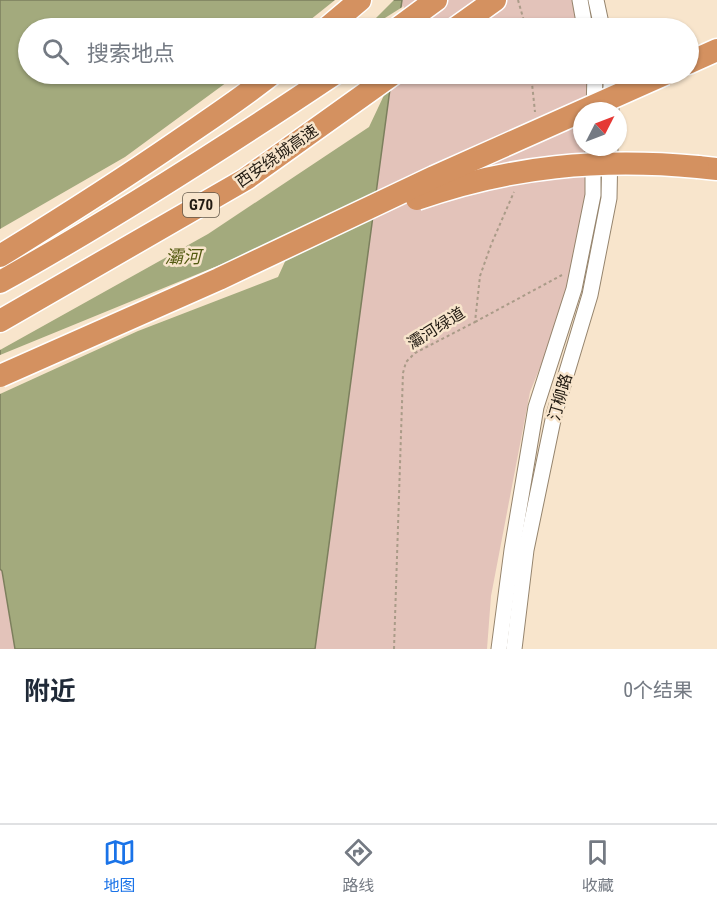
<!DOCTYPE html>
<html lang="zh">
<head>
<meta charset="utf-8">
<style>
  :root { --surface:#fff; --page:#f2f2f3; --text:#1f2937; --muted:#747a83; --line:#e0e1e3; --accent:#1a73e8 }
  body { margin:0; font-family:"Roboto Condensed","Noto Sans SC",sans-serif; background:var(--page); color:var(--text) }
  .compass { position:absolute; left:573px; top:102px; width:54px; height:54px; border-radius:50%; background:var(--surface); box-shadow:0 2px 4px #0004; rotate:48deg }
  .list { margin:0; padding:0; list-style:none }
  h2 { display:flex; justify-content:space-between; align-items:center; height:78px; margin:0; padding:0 24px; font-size:26px }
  h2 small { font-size:20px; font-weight:400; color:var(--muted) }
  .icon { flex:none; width:33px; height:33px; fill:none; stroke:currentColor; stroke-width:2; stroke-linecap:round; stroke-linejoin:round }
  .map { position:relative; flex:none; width:717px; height:649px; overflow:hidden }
  .search { position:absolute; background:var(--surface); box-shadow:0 2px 4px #0004; left:18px; right:18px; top:18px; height:66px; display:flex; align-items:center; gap:15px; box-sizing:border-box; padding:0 21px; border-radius:33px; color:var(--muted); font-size:22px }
  .sheet { height:174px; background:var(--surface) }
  nav { display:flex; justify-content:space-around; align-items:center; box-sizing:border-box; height:84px; border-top:2px solid var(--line); background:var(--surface); font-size:16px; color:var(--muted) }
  nav a { display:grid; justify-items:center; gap:3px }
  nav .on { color:var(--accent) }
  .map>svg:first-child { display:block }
  .green { fill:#e3c3ba }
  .water { fill:#a3aa7d; stroke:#7c7f5d; stroke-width:1.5 }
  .pier { fill:#f8e5cc }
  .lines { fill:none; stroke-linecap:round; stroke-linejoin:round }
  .minor-casing { stroke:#95846d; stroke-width:17 }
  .highway-casing { stroke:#fff; stroke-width:25 }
  .path { stroke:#aa9b88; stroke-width:2; stroke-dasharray:3 3; stroke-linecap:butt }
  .minor { stroke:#fff; stroke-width:15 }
  .highway { stroke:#d49160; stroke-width:22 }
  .highway-bridge-casing { stroke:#fff; stroke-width:25; stroke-linecap:butt }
  .highway-bridge { stroke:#d49160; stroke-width:22 }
  .labels { text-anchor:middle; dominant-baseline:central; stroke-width:5; stroke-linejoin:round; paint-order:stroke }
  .shield { fill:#f8e5cc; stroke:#62584a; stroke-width:1.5 }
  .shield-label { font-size:15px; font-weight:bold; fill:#221b12 }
  .street-label { font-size:16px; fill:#221b12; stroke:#f8e5cc }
  .water-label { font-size:18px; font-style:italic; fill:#535a11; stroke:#f8e5cc }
</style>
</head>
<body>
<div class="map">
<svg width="717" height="649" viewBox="0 0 717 649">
  <rect width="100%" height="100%" fill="#f8e5cc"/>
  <g class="green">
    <path d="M402,0H596L602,28H398Z"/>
    <path d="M392,74H611V111H582V147H610L609,198L530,392L491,596L487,649H315Z"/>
    <path d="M0,569L2,570L15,649H0Z"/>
  </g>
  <path class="water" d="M0,0H402L398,28H28V74H392L315,649H15L2,571L0,569Z"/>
  <g class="pier">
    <path d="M335,0H394L366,28H300Z"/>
    <path d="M404,6L401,28H369Z"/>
    <path d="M238,74H394L369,127L208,234L0,350V229L125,157Z"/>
    <path d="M298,233L278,277L138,331L0,394V355Z"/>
  </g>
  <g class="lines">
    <g class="minor-casing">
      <g id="minor">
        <path d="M580,0L585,28"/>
        <path d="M596,0L602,28"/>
        <path d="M594,111L595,74"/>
        <path d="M611,111V74"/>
        <path d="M499,649L512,550L536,407L574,289L593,195V147"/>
        <path d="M514,649L526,550L554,415L590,295L609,198L610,147"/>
      </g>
    </g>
    <g class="highway-casing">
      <g id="highway">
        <path d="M327,28L360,0"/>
        <path d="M398,28L436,0"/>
        <path d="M456,28L495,0"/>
        <path d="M688,63L717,50"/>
        <path d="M698,167L717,169"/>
        <path d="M0,256C60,219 120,181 178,141C210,119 242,98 272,74"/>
        <path d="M0,282C115,218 225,147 334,74"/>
        <path d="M0,321L246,179L393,74"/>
      </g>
    </g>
    <g class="path">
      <path d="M518,0L526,28"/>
      <path d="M531,74L535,112"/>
      <path d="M475,322L562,275"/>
      <path d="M394,649L403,373L406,362L415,353L475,322L480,276L491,245L514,192"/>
    </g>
    <use href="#minor" class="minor"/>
    <use href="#highway" class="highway"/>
    <g class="highway-bridge-casing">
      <g id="highway-bridge">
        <path d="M417,199C510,166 600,158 698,167"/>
        <path d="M0,376L219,279L434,177L665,74"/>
      </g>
    </g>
    <use href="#highway-bridge" class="highway-bridge"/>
  </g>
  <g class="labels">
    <rect class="shield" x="183" y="193" width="36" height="24" rx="4.5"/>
    <g class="shield-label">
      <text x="201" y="205">G70</text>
    </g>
    <g class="street-label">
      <text transform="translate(277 156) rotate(-35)">西安绕城高速</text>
      <text transform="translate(436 328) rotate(-32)">灞河绿道</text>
      <text transform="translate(560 397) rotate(-74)">汀柳路</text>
    </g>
    <g class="water-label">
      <text x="183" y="256">灞河</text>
    </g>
  </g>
</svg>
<svg class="compass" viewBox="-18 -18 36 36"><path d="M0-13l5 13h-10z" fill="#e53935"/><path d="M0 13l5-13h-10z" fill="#747a83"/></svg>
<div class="search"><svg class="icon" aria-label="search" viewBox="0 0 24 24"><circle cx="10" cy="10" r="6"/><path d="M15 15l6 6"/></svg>搜索地点</div>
</div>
<section class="sheet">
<h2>附近<small>0个结果</small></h2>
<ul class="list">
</ul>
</section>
<nav>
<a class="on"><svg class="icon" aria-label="map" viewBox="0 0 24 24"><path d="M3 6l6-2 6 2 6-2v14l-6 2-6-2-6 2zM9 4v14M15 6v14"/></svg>地图</a>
<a><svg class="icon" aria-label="directions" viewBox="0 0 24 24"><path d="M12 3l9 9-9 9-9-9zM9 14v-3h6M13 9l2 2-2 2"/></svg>路线</a>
<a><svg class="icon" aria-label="saved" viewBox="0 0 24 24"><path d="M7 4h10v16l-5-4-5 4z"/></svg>收藏</a>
</nav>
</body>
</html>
